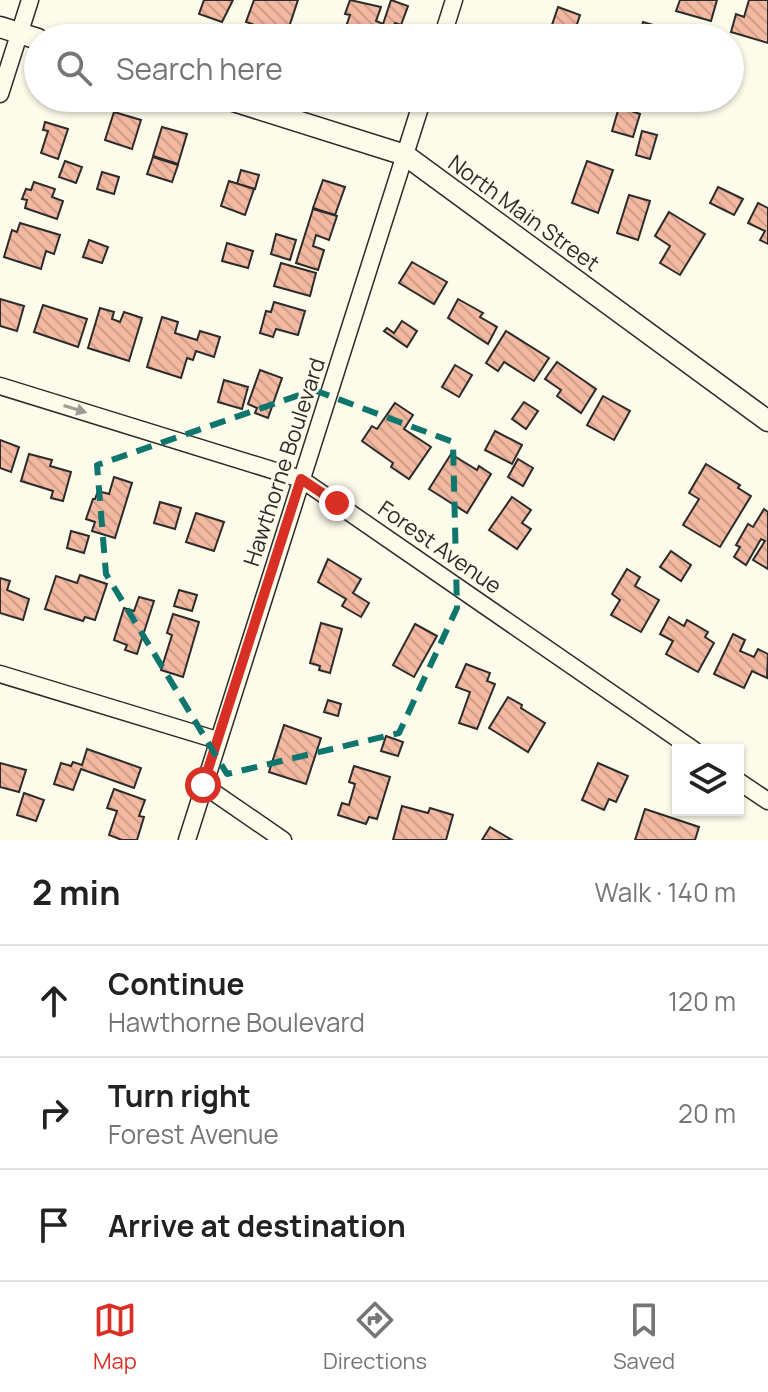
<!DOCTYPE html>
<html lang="en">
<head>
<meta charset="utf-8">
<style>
  :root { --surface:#fff; --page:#f6f6f6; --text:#222; --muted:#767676; --line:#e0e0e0; --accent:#d93025 }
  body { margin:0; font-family:Manrope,sans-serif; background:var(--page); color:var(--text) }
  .controls { position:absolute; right:24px; bottom:24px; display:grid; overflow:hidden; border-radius:0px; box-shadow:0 2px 6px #0004 }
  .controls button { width:72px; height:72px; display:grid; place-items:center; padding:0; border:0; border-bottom:2px solid var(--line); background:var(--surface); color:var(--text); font:40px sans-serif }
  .stop { position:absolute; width:24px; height:24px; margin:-18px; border:6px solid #d93025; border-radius:50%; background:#fff }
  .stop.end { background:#d93025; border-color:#fff; box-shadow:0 2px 8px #0008 }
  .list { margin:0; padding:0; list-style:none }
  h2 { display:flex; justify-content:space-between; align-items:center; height:104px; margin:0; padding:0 32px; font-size:34px }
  h2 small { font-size:26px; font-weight:400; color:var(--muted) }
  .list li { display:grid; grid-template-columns:52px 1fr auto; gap:24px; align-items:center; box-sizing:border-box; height:112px; padding:0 32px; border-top:2px solid var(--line) }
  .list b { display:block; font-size:30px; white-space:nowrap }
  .list p { margin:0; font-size:26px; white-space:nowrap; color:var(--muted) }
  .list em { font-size:26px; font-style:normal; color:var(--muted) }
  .icon { flex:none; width:44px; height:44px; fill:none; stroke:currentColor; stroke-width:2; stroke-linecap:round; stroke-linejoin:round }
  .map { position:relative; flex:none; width:768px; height:840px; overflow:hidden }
  .search { position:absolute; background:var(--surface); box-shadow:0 2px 6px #0004; left:24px; right:24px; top:24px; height:88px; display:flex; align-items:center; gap:20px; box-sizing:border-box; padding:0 28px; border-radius:44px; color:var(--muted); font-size:30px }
  .sheet { height:440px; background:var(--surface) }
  nav { display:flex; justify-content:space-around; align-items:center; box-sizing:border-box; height:112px; border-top:2px solid var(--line); background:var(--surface); font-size:22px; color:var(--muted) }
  nav a { display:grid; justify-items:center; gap:4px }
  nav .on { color:var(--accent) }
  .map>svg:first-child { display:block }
  .building { fill:url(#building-back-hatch); stroke:#2b2b2b; stroke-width:2 }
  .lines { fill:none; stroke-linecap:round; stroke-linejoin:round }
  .minor-casing { stroke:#2b2b2b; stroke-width:19 }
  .tertiary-casing { stroke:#2b2b2b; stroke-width:23 }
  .minor { stroke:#fdfbea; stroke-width:16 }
  .tertiary { stroke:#fdfbea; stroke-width:20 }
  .oneway { fill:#9e9d94 }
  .route { stroke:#d93025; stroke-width:10 }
  .marked { fill:none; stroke:#0f766e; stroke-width:6; stroke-dasharray:16 10; stroke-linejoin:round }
  .labels { text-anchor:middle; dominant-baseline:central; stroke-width:6; stroke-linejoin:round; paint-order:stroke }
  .street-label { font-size:22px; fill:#2b2b2b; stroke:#fdfbea }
</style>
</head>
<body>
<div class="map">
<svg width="768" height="840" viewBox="0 0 768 840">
  <defs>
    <pattern id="building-back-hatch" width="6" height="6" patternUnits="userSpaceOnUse" patternTransform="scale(2)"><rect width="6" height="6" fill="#f2b8a0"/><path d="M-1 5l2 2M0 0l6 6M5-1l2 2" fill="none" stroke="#d09e8a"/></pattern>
  </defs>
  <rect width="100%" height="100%" fill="#fdfbea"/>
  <g class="building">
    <path d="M204,0H233L222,22L199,14Z"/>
    <path d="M254,0H298L286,36L246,22Z"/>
    <path d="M350,0L381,7L376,21L383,24L391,0L408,6L401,25L395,23L390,38H342L350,15L345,14Z"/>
    <path d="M680,0H717L711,21L676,11Z"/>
    <path d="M749,0H768V43L731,32L736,14L744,17Z"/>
    <path d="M558,7L580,15L574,33L552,25Z"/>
    <path d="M643,22L663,28L660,38H639Z"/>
    <path d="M619,107L640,114L633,137L612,131Z"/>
    <path d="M114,112L141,120L132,149L105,140Z"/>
    <path d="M45,122L68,129L58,159L41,153L48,131L43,130Z"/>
    <path d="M162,127L187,134L178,164L153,156Z"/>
    <path d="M642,131L657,135L650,159L636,155Z"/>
    <path d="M153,157L178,165L172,182L147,174Z"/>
    <path d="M65,161L82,167L76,183L59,177Z"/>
    <path d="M587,161L613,170L598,213L572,203Z"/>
    <path d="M241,170L259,175L255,189L237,184Z"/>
    <path d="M102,172L119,177L114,194L97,189Z"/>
    <path d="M323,180L345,187L335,215L313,208Z"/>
    <path d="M229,181L254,189L245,215L221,206Z"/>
    <path d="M34,182L55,189L52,197L63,201L57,219L25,208L27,200L22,199L26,189L31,190Z"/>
    <path d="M718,187L743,199L734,215L710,203Z"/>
    <path d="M629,195L650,201L638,240L617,233Z"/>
    <path d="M758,203L768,208V244L760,240L765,231L748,223Z"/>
    <path d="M313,209L337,216L329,240L316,235L313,246L324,250L318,270L296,263Z"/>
    <path d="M669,212L705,234L680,275L660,263L670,246L655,236Z"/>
    <path d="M20,223L60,235L54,254L46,251L41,269L4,257L12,230L17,232Z"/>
    <path d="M276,234L296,240L290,260L271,254Z"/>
    <path d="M89,240L108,247L102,263L83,257Z"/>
    <path d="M227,243L253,251L248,268L222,261Z"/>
    <path d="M412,262L447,282L434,304L399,283Z"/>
    <path d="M281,263L316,273L310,296L274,286Z"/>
    <path d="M0,299L24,306L17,331L0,326Z"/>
    <path d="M458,299L483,313L480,317L497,327L488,344L448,318Z"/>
    <path d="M274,302L305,311L298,335L276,329L273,337L260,333L266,311L271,312Z"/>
    <path d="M43,305L87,319L78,347L34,332Z"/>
    <path d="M100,308L114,312L112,319L120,322L124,312L142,318L129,361L88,348Z"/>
    <path d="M162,317L178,322L175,333L197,340L200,331L220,337L214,357L196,351L193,360L187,358L181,378L147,367Z"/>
    <path d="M402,321L417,331L407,347L384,331L387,328L394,333Z"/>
    <path d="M506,331L549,358L534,381L504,362L498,371L486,363Z"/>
    <path d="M557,362L596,389L581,413L557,396L561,390L545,379Z"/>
    <path d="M455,365L472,375L459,397L442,387Z"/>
    <path d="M260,370L282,378L268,418L255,413L257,408L248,404Z"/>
    <path d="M224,380L248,387L242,409L218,402Z"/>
    <path d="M603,396L630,411L614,440L587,425Z"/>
    <path d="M524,402L538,411L526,429L512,419Z"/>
    <path d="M395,403L413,415L404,429L431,447L409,479L391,467L393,463L362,441L372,426L377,429Z"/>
    <path d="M495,431L522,445L512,464L485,450Z"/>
    <path d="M0,440L19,447L11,472L0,468Z"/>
    <path d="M29,454L52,460L50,466L71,472L63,501L51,498L53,491L21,481Z"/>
    <path d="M451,454L477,470L479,466L491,474L467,513L429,489Z"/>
    <path d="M518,459L533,468L523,486L508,477Z"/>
    <path d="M706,464L740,485L738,488L751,496L720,547L683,525L699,499L689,493Z"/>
    <path d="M114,477L132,483L115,538L92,531L95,522L86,519L93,499H95L98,491L109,494Z"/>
    <path d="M512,497L531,510L522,523L531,529L517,549L489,530Z"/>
    <path d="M160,502L181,508L175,529L154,523Z"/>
    <path d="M764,509L768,512V569L753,560L765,541L761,539L746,565L734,557L740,547L736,545L748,524L753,527Z"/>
    <path d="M196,513L224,522L214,551L186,542Z"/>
    <path d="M71,531L89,536L84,553L67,548Z"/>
    <path d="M671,551L691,565L681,581L660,567Z"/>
    <path d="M328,559L361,579L353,593L369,603L361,617L342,606L346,599L318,582Z"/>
    <path d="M627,569L640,577L635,586L659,600L641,632L611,615L620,600L612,594Z"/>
    <path d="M80,575L107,584L95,620L85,617L83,621L45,609L56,576L77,583Z"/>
    <path d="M0,578L10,581L7,590L29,599L23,620L0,613Z"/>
    <path d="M179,590L197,595L192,611L174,606Z"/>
    <path d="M139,597L154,601L137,654L125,650L127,645L114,640L124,608L134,611Z"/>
    <path d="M173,614L199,622L183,677L161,670L172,635L167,633Z"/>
    <path d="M669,617L684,626L687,620L708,632L705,637L714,643L698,672L666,654L673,641L660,634Z"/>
    <path d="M321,623L342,629L330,673L319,670L320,666L310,663Z"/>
    <path d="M415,624L437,636L414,677L393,665Z"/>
    <path d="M733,634L745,640L740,651L754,657L758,649L768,654L767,678L752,671L744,688L714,674Z"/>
    <path d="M466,664L490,673L487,681L495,684L477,729L459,723L470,692L456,687Z"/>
    <path d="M508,697L522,705L521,708L545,723L528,752L489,728Z"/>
    <path d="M328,700L341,704L338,716L324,712Z"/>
    <path d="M284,725L321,738L306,784L269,772Z"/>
    <path d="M386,736L403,742L398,756L381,751Z"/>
    <path d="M87,749L141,768L134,788L81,769L73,790L54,784L61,763L71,766L73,762L82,765Z"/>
    <path d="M0,763L26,770L19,792L0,787Z"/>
    <path d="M598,763L628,776L616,802L609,799L604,810L582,800Z"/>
    <path d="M354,766L390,777L377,819L369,817L366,824L338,815L342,803L349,805L355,784L349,782Z"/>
    <path d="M114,789L145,800L139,816L144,817L137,840H122L109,835L117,811L107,808Z"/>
    <path d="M24,793L44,800L36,821L17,815Z"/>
    <path d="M402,806L428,813L430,808L453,815L446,840H393Z"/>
    <path d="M645,809L699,827L695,840H635Z"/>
    <path d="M490,827L512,840H482Z"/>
  </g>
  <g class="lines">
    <g class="minor-casing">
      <g id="minor">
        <path d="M442,38L454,0"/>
        <path d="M0,94L30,0"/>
        <path d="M0,386L301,479L694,750"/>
        <path d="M0,674L217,740"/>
        <path d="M738,781L768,801"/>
        <path d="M203,785L283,840"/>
        <path d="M187,840L423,98"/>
      </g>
    </g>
    <g class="tertiary-casing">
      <g id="tertiary">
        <path d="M0,27L38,39"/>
        <path d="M224,98L405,155L768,421"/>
      </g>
    </g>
    <use href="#minor" class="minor"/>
    <use href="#tertiary" class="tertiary"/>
  </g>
  <defs><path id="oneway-solid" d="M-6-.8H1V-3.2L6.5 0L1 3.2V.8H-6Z" transform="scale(2)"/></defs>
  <use class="oneway" href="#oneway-solid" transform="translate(75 409) rotate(17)"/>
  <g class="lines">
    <path class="route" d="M203,785L301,479L337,503"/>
  </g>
  <path class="marked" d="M314,390L453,442L457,608L399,733L227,774L106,574L97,465Z"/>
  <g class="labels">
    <g class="street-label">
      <text transform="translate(524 213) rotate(36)">North Main Street</text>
      <text transform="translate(284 462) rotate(-72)">Hawthorne Boulevard</text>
      <text transform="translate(440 547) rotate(35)">Forest Avenue</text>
    </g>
  </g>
</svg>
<div class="controls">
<button><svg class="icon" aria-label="layers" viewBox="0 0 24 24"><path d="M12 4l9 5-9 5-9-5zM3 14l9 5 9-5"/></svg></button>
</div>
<div class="stop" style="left:203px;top:785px"></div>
<div class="stop end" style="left:337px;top:503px"></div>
<div class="search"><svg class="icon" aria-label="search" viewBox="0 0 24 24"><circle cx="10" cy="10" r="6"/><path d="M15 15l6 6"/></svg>Search here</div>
</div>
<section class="sheet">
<h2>2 min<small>Walk · 140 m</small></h2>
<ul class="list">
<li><svg class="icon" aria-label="ahead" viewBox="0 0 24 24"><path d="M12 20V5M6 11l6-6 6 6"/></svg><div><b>Continue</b><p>Hawthorne Boulevard</p></div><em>120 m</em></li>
<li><svg class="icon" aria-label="right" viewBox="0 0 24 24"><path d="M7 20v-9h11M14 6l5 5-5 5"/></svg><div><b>Turn right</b><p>Forest Avenue</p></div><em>20 m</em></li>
<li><svg class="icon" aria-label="arrive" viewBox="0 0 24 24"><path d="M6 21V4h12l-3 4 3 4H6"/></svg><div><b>Arrive at destination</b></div></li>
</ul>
</section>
<nav>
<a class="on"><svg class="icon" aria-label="map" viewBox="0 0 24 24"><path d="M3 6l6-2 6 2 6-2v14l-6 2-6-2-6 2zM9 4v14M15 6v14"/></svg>Map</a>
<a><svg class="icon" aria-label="directions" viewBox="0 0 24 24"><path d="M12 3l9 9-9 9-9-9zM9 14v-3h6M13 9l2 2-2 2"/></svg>Directions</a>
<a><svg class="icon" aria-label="saved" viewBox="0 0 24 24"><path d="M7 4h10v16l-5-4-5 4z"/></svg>Saved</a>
</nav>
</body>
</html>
